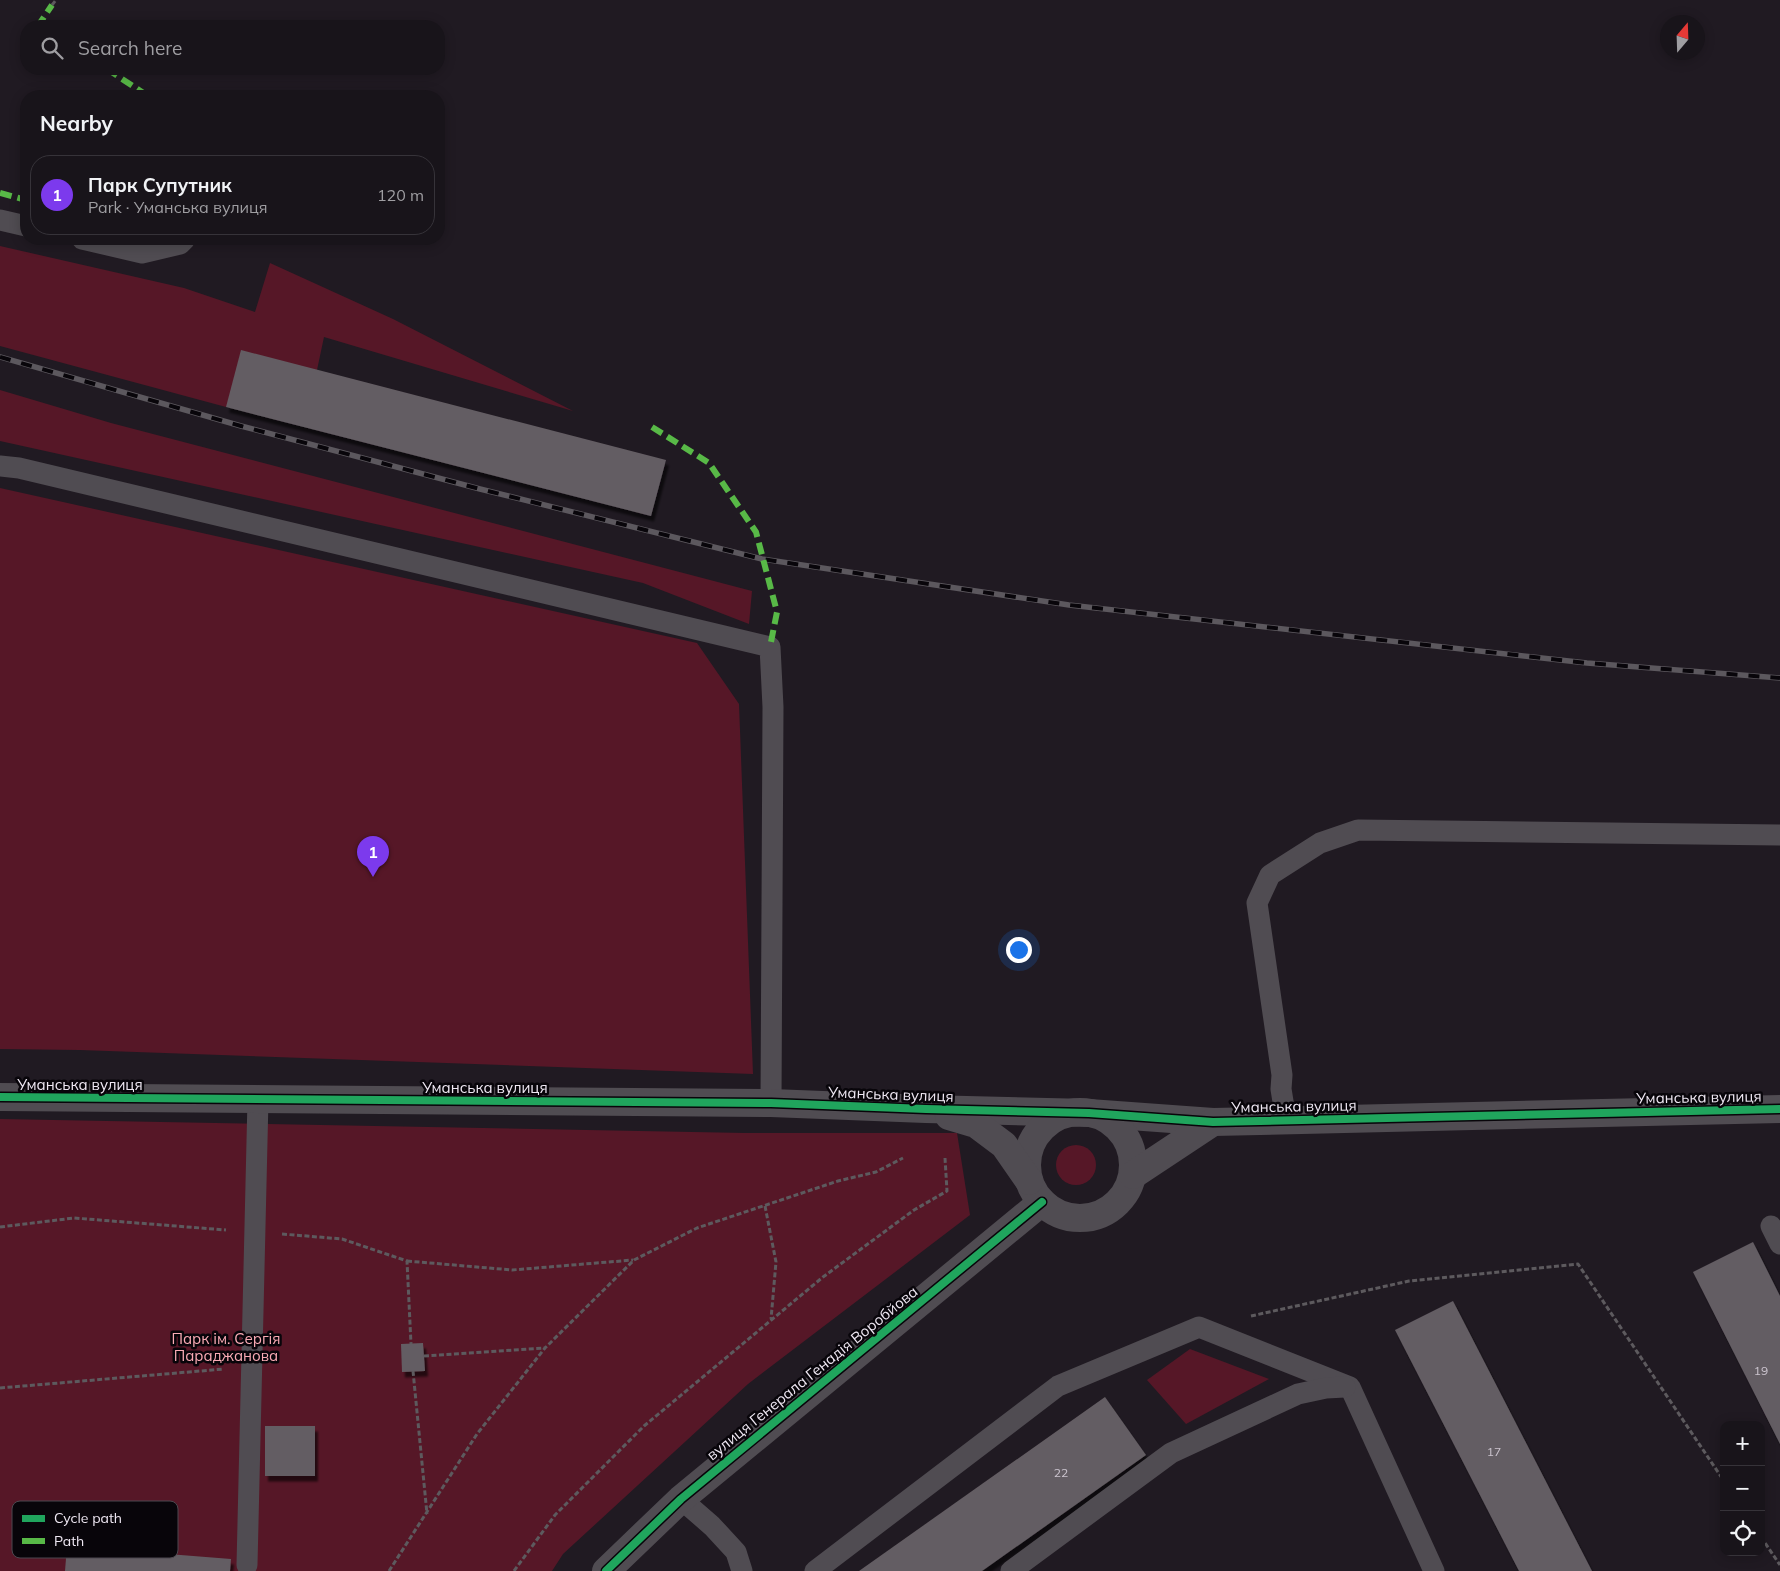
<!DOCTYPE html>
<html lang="en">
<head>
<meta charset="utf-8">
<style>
  :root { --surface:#18141a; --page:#211d23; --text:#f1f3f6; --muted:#9f9ea2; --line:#363339; --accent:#7c3aed }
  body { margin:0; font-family:Mulish,sans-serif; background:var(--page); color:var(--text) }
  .controls { position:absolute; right:15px; bottom:15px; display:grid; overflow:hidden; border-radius:10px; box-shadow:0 2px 12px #0003 }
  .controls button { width:45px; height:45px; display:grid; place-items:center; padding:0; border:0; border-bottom:1px solid var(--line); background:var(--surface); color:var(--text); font:25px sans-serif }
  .compass { position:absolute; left:1660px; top:15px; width:45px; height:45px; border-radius:50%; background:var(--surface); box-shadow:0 2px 12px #0003; rotate:19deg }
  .you { position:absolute; left:1018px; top:949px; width:18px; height:18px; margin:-12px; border:4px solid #fff; border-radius:50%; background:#1a73e8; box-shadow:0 0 0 8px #1a73e833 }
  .badge { display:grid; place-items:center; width:32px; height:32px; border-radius:50%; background:var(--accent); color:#fff; font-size:16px; font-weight:700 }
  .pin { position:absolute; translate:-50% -41px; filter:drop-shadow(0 1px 2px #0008) }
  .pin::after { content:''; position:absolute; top:26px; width:18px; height:15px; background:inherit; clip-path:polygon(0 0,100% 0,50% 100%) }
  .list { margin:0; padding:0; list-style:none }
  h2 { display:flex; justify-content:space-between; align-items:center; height:65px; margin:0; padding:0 20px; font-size:21px }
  h2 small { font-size:16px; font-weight:400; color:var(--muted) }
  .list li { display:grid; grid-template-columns:32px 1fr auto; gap:15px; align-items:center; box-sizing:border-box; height:80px; margin:0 10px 10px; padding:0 10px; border:1px solid var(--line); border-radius:20px }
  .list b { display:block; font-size:19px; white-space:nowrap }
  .list p { margin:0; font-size:16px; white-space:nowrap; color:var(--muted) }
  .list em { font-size:16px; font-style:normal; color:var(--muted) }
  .icon { flex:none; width:28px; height:28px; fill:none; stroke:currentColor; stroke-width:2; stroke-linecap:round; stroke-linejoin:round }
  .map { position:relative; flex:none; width:1780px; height:1571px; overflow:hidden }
  .search { position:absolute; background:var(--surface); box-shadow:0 2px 12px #0003; left:20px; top:20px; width:425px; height:55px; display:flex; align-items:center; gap:12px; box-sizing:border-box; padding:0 18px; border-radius:20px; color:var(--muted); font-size:19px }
  .panel { position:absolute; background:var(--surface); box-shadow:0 2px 12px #0003; left:20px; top:90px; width:425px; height:155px; border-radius:20px }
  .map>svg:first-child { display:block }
  .green { fill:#561727 }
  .building { fill:#645d63; filter:url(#shadow) }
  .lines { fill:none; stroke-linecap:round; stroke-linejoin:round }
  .path { stroke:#5d5a5e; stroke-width:3; stroke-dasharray:5 2.5; stroke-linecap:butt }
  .service { stroke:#504c52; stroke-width:21 }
  .minor { stroke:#504c52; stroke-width:28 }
  .tertiary { stroke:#504c52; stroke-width:28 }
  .rail-casing { stroke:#5c585e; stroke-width:5.5 }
  .rail { stroke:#08050a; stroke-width:4; stroke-dasharray:11; stroke-linecap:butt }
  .quiet { stroke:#58b947; stroke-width:6; stroke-dasharray:12 6; stroke-linecap:butt }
  .cycleway-casing { stroke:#08050a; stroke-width:11 }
  .cycleway { stroke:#20a55d; stroke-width:8 }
  .labels { text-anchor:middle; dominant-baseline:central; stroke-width:5; stroke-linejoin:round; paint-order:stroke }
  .number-label { font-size:12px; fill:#ccc5cf }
  .street-label { font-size:15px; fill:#efe8f3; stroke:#08050a }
  .park-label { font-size:15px; fill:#faabb5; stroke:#08050a }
  .key { fill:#08050a; stroke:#4d4950; stroke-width:1 }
  .key-label { font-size:14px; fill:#efe8f3 }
</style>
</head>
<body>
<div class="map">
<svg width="1780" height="1571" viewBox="0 0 1780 1571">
  <defs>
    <filter id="shadow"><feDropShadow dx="3" dy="5.5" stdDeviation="1" flood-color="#0009"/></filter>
  </defs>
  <rect width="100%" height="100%" fill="#201a22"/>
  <g class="green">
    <path d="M0,246L184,288L255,312L270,263L393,319L573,411L324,337L317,370L226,407L0,346Z"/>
    <path d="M0,390L111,423L752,591L749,624L643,583L0,441Z"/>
    <path d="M0,488L697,643L739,704L753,1074L80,1050L0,1049Z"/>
    <path d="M0,1119L745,1133H957L970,1215L748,1384L563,1554L552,1571H0Z"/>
    <circle cx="1076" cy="1165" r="20"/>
    <path d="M1190,1349L1269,1379L1186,1424L1147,1380Z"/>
  </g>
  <g class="building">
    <path d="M241,350L666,460L651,516L226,407Z"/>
    <path d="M1753,1242L1780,1296V1444L1693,1272Z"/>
    <path d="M1453,1301L1592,1571H1519L1395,1330Z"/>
    <path d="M423,1343L425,1371L402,1372L401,1344Z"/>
    <path d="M1105,1397L1146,1455L982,1571H859Z"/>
    <rect x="265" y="1426" width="50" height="50"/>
    <path d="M67,1546L231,1559L230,1571H65Z"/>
  </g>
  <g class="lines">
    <g class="path">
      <path d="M52,5L56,0"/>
      <path d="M765,1206L776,1262L771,1319"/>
      <path d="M0,1227L74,1218L226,1230"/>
      <path d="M282,1234L342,1239L407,1261L411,1344"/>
      <path d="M407,1261L512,1270L633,1260"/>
      <path d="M1251,1316L1409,1281L1578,1264L1724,1481"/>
      <path d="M424,1356L545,1348"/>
      <path d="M413,1371L427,1514"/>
      <path d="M0,1388L224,1369"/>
      <path d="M1761,1537L1780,1565"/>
      <path d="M389,1571L477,1434L545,1348L634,1260L697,1228L838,1181L876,1172L903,1158"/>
      <path d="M514,1571L555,1515L644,1426L823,1277L914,1210L947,1191L945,1158"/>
    </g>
    <g class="service">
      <path d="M0,220L26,226"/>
      <path d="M82,239L142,253L180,244L185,239"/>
      <path d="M0,466L19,468L770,647L773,707L771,1103"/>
      <path d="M1286,1120L1281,1089L1282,1075L1257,903L1270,875L1320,843L1358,830L1780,835"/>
      <path d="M1771,1226L1780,1244"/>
      <path d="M681,1499L712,1526L736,1552L742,1571"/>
      <path d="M247,1565L258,1099"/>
      <path d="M815,1571L1058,1386L1199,1327L1350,1387L1434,1571"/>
      <path d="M1011,1571L1171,1453L1298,1394L1326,1388L1345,1387"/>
    </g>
    <path class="minor" d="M606,1571L681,1499L1042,1202"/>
    <g class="tertiary">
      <path d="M0,1097L771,1103L926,1109L1089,1113L1213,1122L1780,1109"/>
      <circle cx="1080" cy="1165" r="53"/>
      <path d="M949,1116L976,1124L1004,1145L1029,1181"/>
      <path d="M1133,1175L1213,1122"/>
    </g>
    <g class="rail-casing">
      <path id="rail" d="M0,357L241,426L480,489L762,559L1069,605L1587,663L1780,678"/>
    </g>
    <use href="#rail" class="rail"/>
    <g class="quiet">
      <path d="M44,26L40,23L52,5"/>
      <path d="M107,69L148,96"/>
      <path d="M0,193L26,200"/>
      <path d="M652,427L709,463L756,532L777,612L770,647"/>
    </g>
    <g class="cycleway-casing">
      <g id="cycleway">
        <path d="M0,1097L771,1103L926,1109L1089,1113L1213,1122L1780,1109"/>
        <path d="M606,1571L681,1499L1042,1202"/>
      </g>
    </g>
    <use href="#cycleway" class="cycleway"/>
  </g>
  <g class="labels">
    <g class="number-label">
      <text x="1761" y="1370">19</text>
      <text x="1494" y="1451">17</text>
      <text x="1061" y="1472">22</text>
    </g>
    <g class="street-label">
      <text x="80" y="1084">Уманська вулиця</text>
      <text x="485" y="1087">Уманська вулиця</text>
      <text transform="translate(891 1094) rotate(2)">Уманська вулиця</text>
      <text transform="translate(1699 1097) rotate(-1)">Уманська вулиця</text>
      <text transform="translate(1294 1106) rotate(-1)">Уманська вулиця</text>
      <text transform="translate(812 1373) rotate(-39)">вулиця Генерала Генадія Воробйова</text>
    </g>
    <g class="park-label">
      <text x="226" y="1338">Парк ім. Сергія<tspan x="226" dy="17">Параджанова</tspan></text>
    </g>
  </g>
  <rect x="12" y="1501" width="166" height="57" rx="8" class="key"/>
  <rect x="22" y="1515" width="23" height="7" fill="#20a55d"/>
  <rect x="22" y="1538" width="23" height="6" fill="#58b947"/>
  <g class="key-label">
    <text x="54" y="1523">Cycle path</text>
    <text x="54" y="1546">Path</text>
  </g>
</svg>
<div class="controls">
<button>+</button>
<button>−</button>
<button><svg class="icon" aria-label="locate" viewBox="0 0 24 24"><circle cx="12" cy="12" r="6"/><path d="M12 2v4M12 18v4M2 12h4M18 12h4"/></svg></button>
</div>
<svg class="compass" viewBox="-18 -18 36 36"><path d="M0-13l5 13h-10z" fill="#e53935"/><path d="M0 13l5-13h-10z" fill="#9f9ea2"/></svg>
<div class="you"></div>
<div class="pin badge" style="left:373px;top:877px">1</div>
<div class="search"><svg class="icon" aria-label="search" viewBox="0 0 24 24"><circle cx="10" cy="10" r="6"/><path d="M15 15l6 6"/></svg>Search here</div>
<section class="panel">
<h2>Nearby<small></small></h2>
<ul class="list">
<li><span class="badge">1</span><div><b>Парк Супутник</b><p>Park · Уманська вулиця</p></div><em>120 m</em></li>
</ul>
</section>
</div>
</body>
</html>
